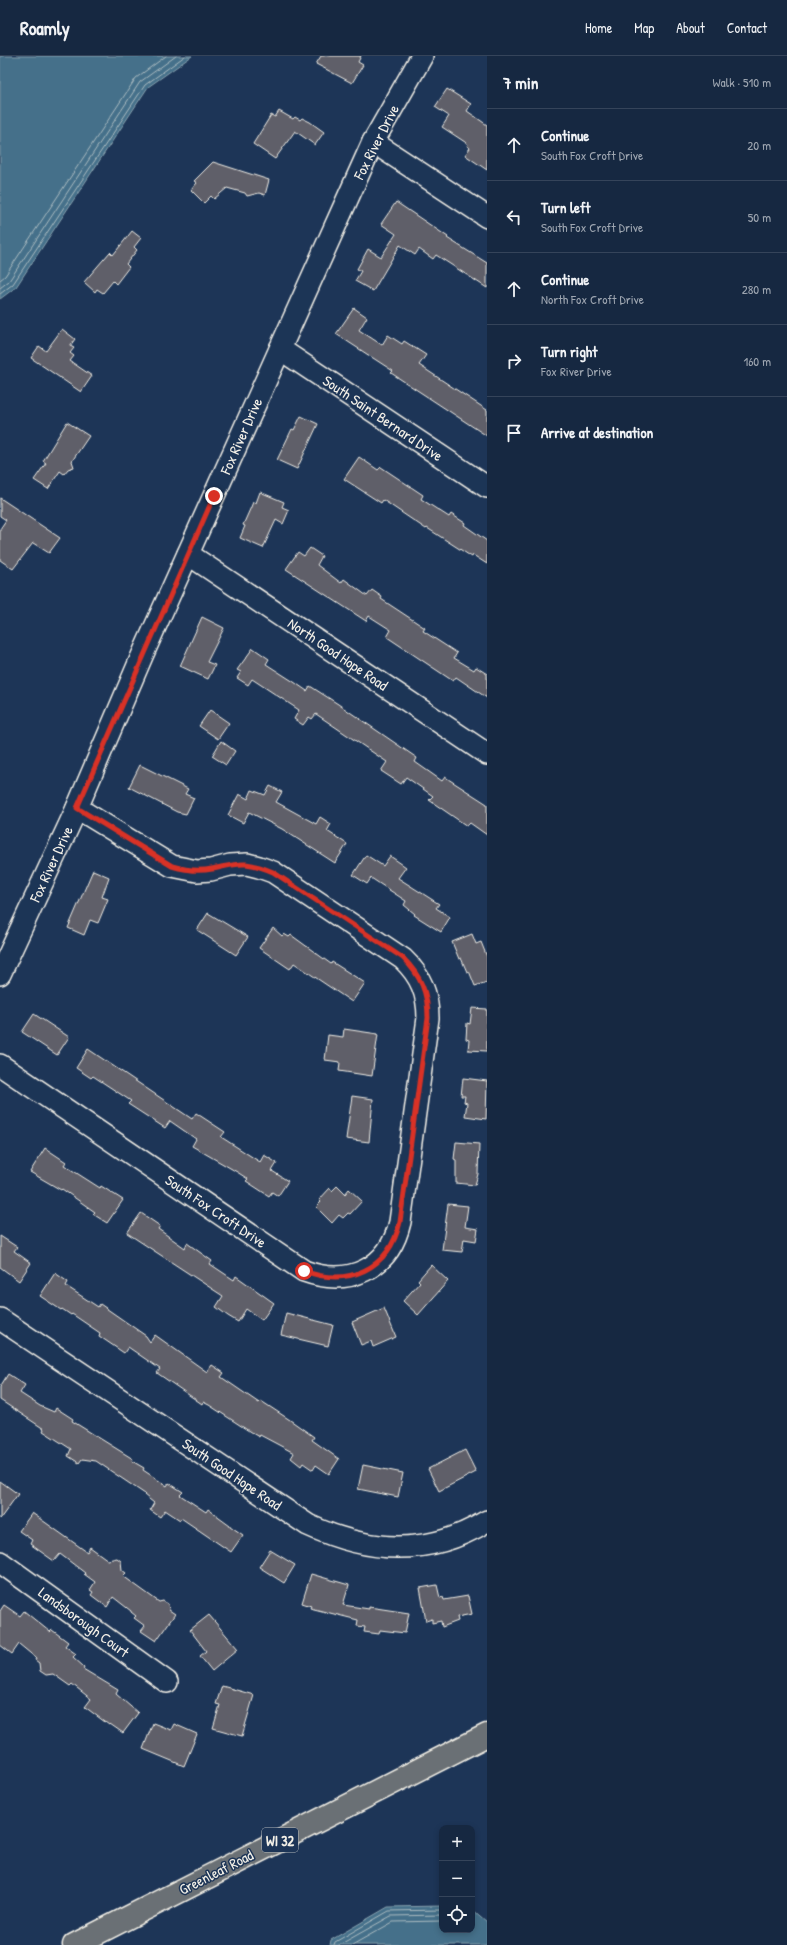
<!DOCTYPE html>
<html lang="en">
<head>
<meta charset="utf-8">
<style>
  :root { --surface:#162841; --page:#23344c; --text:#f1f3f6; --muted:#9ea6b1; --line:#35445a }
  body { margin:0; font-family:"Patrick Hand",sans-serif; background:var(--page); color:var(--text) }
  .controls { position:absolute; right:12px; bottom:12px; display:grid; overflow:hidden; border-radius:8px; box-shadow:0 2px 6px #0003 }
  .controls button { width:36px; height:36px; display:grid; place-items:center; padding:0; border:0; border-bottom:1px solid var(--line); background:var(--surface); color:var(--text); font:20px sans-serif }
  .stop { position:absolute; width:12px; height:12px; margin:-9px; border:3px solid #d93025; border-radius:50%; background:#fff }
  .stop.end { background:#d93025; border-color:#fff; box-shadow:0 1px 4px #0008 }
  .list { margin:0; padding:0; list-style:none }
  h2 { display:flex; justify-content:space-between; align-items:center; height:52px; margin:0; padding:0 16px; font-size:17px }
  h2 small { font-size:13px; font-weight:400; color:var(--muted) }
  .list li { display:grid; grid-template-columns:26px 1fr auto; gap:12px; align-items:center; box-sizing:border-box; height:72px; padding:0 16px; border-top:1px solid var(--line) }
  .list b { display:block; font-size:15px; white-space:nowrap }
  .list p { margin:0; font-size:13px; white-space:nowrap; color:var(--muted) }
  .list em { font-size:13px; font-style:normal; color:var(--muted) }
  .icon { flex:none; width:22px; height:22px; fill:none; stroke:currentColor; stroke-width:2; stroke-linecap:round; stroke-linejoin:round }
  .map { position:relative; flex:none; width:487px; height:1889px; overflow:hidden }
  header { display:flex; align-items:center; gap:24px; box-sizing:border-box; height:56px; padding:0 20px; background:var(--surface); border-bottom:1px solid var(--line) }
  header strong { font-size:19px }
  nav { display:flex; gap:22px; margin-inline-start:auto; font-size:14px }
  main { display:flex }
  aside { flex:1; background:var(--surface) }
  .map>svg:first-child { display:block }
  .water { fill:#44708a; stroke:#8aa4b0 }
  .lines { fill:none; stroke-linecap:round; stroke-linejoin:round }
  .shore { stroke:#aebdc2; stroke-width:1 }
  .building { fill:#5f5e69; stroke:#f4f1e8 }
  .minor-casing { stroke:#f4f1e8; stroke-width:24 }
  .major-casing { stroke:#f4f1e8; stroke-width:25 }
  .minor { stroke:#1d3557; stroke-width:21 }
  .major { stroke:#6b7074; stroke-width:22 }
  .route { stroke:#d93025; stroke-width:5 }
  .labels { text-anchor:middle; dominant-baseline:central; stroke-width:3; stroke-linejoin:round; paint-order:stroke }
  .shield { fill:#1d3557; stroke:#b4b9bc; stroke-width:1 }
  .shield-label { font-size:14px; font-weight:bold; fill:#f4f1e8 }
  .street-label { font-size:15px; fill:#f4f1e8; stroke:#1d3557 }
</style>
</head>
<body>
<header>
<strong>Roamly</strong>
<nav><a>Home</a><a>Map</a><a>About</a><a>Contact</a></nav>
</header>
<main>
<div class="map">
<svg width="487" height="1889" viewBox="0 0 487 1889">
  <rect width="100%" height="100%" fill="#1d3557"/>
  <filter id="ink" filterUnits="userSpaceOnUse"><feTurbulence type="fractalNoise" baseFrequency=".025" numOctaves="2"/><feDisplacementMap in="SourceGraphic" scale="8" xChannelSelector="R" yChannelSelector="G"/><feConvolveMatrix kernelMatrix="1 2 1 2 8 2 1 2 1" color-interpolation-filters="sRGB"/></filter>
  <g filter="url(#ink)">
    <g class="water">
      <path d="M0,0H192L148,31L16,231L0,243Z"/>
      <path d="M442,1850V1874H472V1853L487,1866V1889H330L331,1884L388,1851Z"/>
    </g>
    <g class="lines">
      <g class="shore">
        <path d="M0,224L5,220L136,22L166,0"/>
        <path d="M0,232L9,225L140,26L176,0"/>
        <path d="M0,238L13,228L145,29L185,0"/>
        <path d="M334,1889L335,1886L389,1855L442,1854"/>
        <path d="M339,1889L391,1860L442,1859"/>
        <path d="M352,1889L393,1866L442,1865"/>
      </g>
    </g>
    <g class="building">
      <path d="M321,0H361L358,6L363,9L352,27L316,8Z"/>
      <path d="M447,33L471,48L467,55L487,69V114L465,99L470,92L467,90L468,88L442,71L449,60L435,51Z"/>
      <path d="M279,55L293,63L295,61L300,64L302,62L310,66L324,76L315,89L295,75L275,103L253,88L271,59L275,61Z"/>
      <path d="M213,106L269,124L265,139L259,137L247,140L245,137L227,132L214,143L211,140L204,147L191,134L197,127L194,125Z"/>
      <path d="M396,146L448,181L447,182L487,207V232L436,199L433,203L419,193L415,199L400,189L373,235L355,225L361,215L357,213L368,193L381,201L396,178L381,168Z"/>
      <path d="M132,175L141,182L134,191L137,194L126,208L129,211L116,228L113,225L103,237L97,233L95,236L84,226L110,196L113,199Z"/>
      <path d="M354,252L367,261L359,274L382,289L388,279L402,288L404,285L426,299L419,309L487,354V380L391,317L393,315L336,278Z"/>
      <path d="M62,273L75,283L70,290L74,292L70,297L74,300L70,305L92,320L81,336L31,302L39,290L46,295Z"/>
      <path d="M301,360L318,368L297,413L277,404L292,373L294,374Z"/>
      <path d="M67,366L89,380L72,405L74,411L68,413L64,418L60,415L48,433L34,424L46,407L43,405Z"/>
      <path d="M359,401L378,414L381,411L423,439L421,443L449,461L451,458L465,467L464,469L487,485V508L473,499L472,501L427,472L426,473L383,444L381,447L344,423Z"/>
      <path d="M260,436L284,446L282,451L289,454L283,468L276,464L263,492L240,482L245,470L243,469L251,451L253,446L256,447Z"/>
      <path d="M0,442L60,482L49,497L33,487L13,513L0,504V473L6,464L0,460Z"/>
      <path d="M310,492L322,500L317,509L341,527L344,523L367,540L372,534L382,541L381,543L425,572L423,575L457,597L454,602L474,614L476,611L487,618V642L456,621L453,625L387,581L391,574L369,560L366,565L286,513L298,496L304,500Z"/>
      <path d="M202,561L224,572L207,606L215,609L208,623L180,610Z"/>
      <path d="M253,592L269,603L266,608L294,626L307,635L310,630L338,648L417,702L415,706L442,725L445,721L487,748V779L470,767L467,770L429,744L433,740L406,721L401,728L381,715L387,706L316,658L312,663L309,661L303,669L294,663L299,654L252,623L248,629L237,622L241,616L237,614Z"/>
      <path d="M210,654L229,667L218,683L199,670Z"/>
      <path d="M221,685L235,695L226,709L212,700Z"/>
      <path d="M140,709L188,733L185,738L194,742L186,758L177,756L129,731Z"/>
      <path d="M270,730L282,736L276,746L316,768L320,761L331,768L327,775L347,788L335,807L282,773L249,756L243,767L228,759L239,738L248,743L252,734L265,739Z"/>
      <path d="M366,799L383,810L390,800L406,811L398,822L439,848L436,852L450,861L441,876L414,859L415,858L404,849L406,845L371,822L367,828L353,819Z"/>
      <path d="M93,814L109,821L102,841L108,843L98,867L90,864L84,879L68,872Z"/>
      <path d="M208,857L248,881L236,899L197,874Z"/>
      <path d="M273,872L282,880L284,878L289,881L291,879L331,908L332,906L365,927L352,946L294,907L290,913L259,892Z"/>
      <path d="M472,878L476,888L481,886L487,901V926L475,930L469,915L467,916L461,902L459,903L452,886Z"/>
      <path d="M472,952L487,953V995L468,994L469,984L466,983L467,967L470,968Z"/>
      <path d="M34,958L69,981L57,999L22,976Z"/>
      <path d="M344,973L378,978L372,1020L339,1015L340,1006L325,1004L328,979L343,981Z"/>
      <path d="M88,993L192,1063L196,1057L225,1076L221,1081L260,1106L264,1099L277,1107L272,1115L288,1125L278,1140L272,1136L269,1140L246,1125L248,1123L237,1116L192,1090L196,1083L170,1065L165,1072L128,1048L131,1045L93,1020L91,1022L76,1012Z"/>
      <path d="M463,1022L487,1025L486,1063L465,1060L467,1047L464,1046L465,1040H461Z"/>
      <path d="M352,1040L373,1043L369,1086L346,1083Z"/>
      <path d="M456,1086L479,1088L478,1118L475,1129L456,1127V1104L454,1103Z"/>
      <path d="M45,1092L66,1106L64,1109L100,1132L101,1130L123,1144L107,1167L93,1158L95,1156L62,1133L61,1134L30,1116Z"/>
      <path d="M337,1130L345,1138L349,1133L362,1145L350,1158L348,1157L343,1162L339,1159L332,1167L316,1151L321,1146L319,1144L330,1132L332,1135Z"/>
      <path d="M448,1148L468,1150L465,1171L478,1173L476,1185L464,1183L462,1196L442,1194Z"/>
      <path d="M141,1157L160,1170L158,1173L185,1192L187,1187L212,1205L210,1208L234,1224L236,1220L274,1247L262,1264L246,1253L238,1266L228,1260L216,1251L223,1240L127,1177Z"/>
      <path d="M0,1180L17,1191L14,1195L31,1207L19,1225L0,1211Z"/>
      <path d="M431,1209L448,1225L418,1259L403,1245L420,1226L418,1224Z"/>
      <path d="M55,1217L68,1226L66,1230L98,1251L100,1248L146,1280L150,1286L155,1279L207,1316L212,1309L224,1317L221,1321L259,1347L261,1345L290,1364L314,1381L312,1384L339,1403L329,1418L316,1409L313,1414L303,1407L301,1410L291,1402L294,1397L260,1379L259,1381L252,1377L209,1349L203,1346L202,1348L157,1317L160,1313L128,1291L124,1297L99,1280L100,1277L72,1258L71,1259L62,1253L61,1254L40,1240Z"/>
      <path d="M384,1252L396,1281L373,1291L371,1285L361,1289L352,1266Z"/>
      <path d="M286,1257L333,1269L328,1290L281,1279Z"/>
      <path d="M8,1318L25,1329L20,1337L40,1350L54,1356L56,1352L73,1363L72,1365L133,1403L132,1405L144,1412L143,1414L167,1430L169,1427L183,1436L180,1439L206,1456L208,1453L230,1469V1470L243,1479L231,1496L181,1462L180,1464L165,1454L160,1461L150,1454L154,1447L144,1439L145,1438L96,1405L82,1403L79,1407L68,1400L71,1393L43,1375L44,1373L0,1344V1331Z"/>
      <path d="M465,1394L476,1416L439,1435L428,1413Z"/>
      <path d="M363,1409L403,1417L398,1441L358,1433Z"/>
      <path d="M0,1425L18,1438L0,1463Z"/>
      <path d="M32,1457L87,1496L90,1491L108,1504L117,1502L121,1505L122,1514L126,1517L123,1520L159,1546L163,1545L168,1548L169,1554L175,1558L156,1585L141,1575L145,1570L134,1562L136,1560L131,1556V1555L113,1541L107,1551L91,1539L93,1536L90,1534L95,1526L84,1518L85,1517L60,1498L54,1505L30,1488L32,1484L19,1475Z"/>
      <path d="M270,1494L295,1509L284,1527L259,1511Z"/>
      <path d="M311,1518L349,1529L343,1549L369,1553V1551L409,1557L405,1577L380,1574L379,1578L364,1576L365,1571L357,1570L358,1564L310,1552L311,1550L302,1547Z"/>
      <path d="M437,1529L440,1542L443,1541L444,1544L468,1540L472,1558L457,1561L458,1565L442,1571L441,1565L432,1567V1563L426,1565L420,1532Z"/>
      <path d="M4,1549L20,1560L24,1555L50,1576L52,1574L68,1586L65,1590L76,1598L73,1601L84,1611L83,1613L118,1634L116,1638L138,1657L123,1677L110,1668L109,1669L85,1651L91,1643L72,1628L70,1630L53,1618L46,1619L40,1615L39,1607L35,1604L36,1602L19,1588L12,1598L0,1589V1555Z"/>
      <path d="M209,1559L238,1593L212,1615L200,1600L206,1595L190,1574Z"/>
      <path d="M222,1630L254,1639L242,1680L213,1672L220,1649L216,1648Z"/>
      <path d="M153,1667L171,1674L174,1668L197,1678L184,1710L143,1693Z"/>
    </g>
    <g class="lines">
      <g class="minor-casing">
        <g id="minor">
          <path d="M373,86L487,161"/>
          <path d="M280,293L487,431"/>
          <path d="M188,498L487,698"/>
          <path d="M0,918L77,752L142,600L373,86L422,0"/>
          <path d="M0,1009L304,1215C348,1231 389,1214 400,1166L428,962C428,938 421,920 403,903L273,816L259,811L247,808L230,809L211,814L197,815L172,810L77,752"/>
          <path d="M0,1263L308,1469C368,1497 429,1501 487,1465"/>
          <path d="M0,1506L167,1626"/>
        </g>
      </g>
      <g class="major-casing">
        <path id="major" d="M74,1889L487,1679"/>
      </g>
      <use href="#minor" class="minor"/>
      <use href="#major" class="major"/>
    </g>
  </g>
  <g class="lines" filter="url(#ink)">
    <path class="route" d="M214,440L77,752L172,810C185,814 198,816 212,813C224,811 234,807 246,808C255,809 264,812 273,816L403,902C421,920 428,937 428,962L400,1166C389,1214 348,1231 304,1215"/>
  </g>
  <g class="labels">
    <rect class="shield" x="262" y="1772" width="36" height="24" rx="3"/>
    <g class="shield-label">
      <text x="280" y="1784">WI 32</text>
    </g>
    <g class="street-label">
      <text transform="translate(376 86) rotate(-63)">Fox River Drive</text>
      <text transform="translate(383 362) rotate(34)">South Saint Bernard Drive</text>
      <text transform="translate(241 380) rotate(-66)">Fox River Drive</text>
      <text transform="translate(338 598) rotate(34)">North Good Hope Road</text>
      <text transform="translate(51 808) rotate(-65)">Fox River Drive</text>
      <text transform="translate(216 1155) rotate(34)">South Fox Croft Drive</text>
      <text transform="translate(232 1418) rotate(34)">South Good Hope Road</text>
      <text transform="translate(84 1566) rotate(36)">Landsborough Court</text>
      <text transform="translate(216 1816) rotate(-27)">Greenleaf Road</text>
    </g>
  </g>
</svg>
<div class="controls">
<button>+</button>
<button>−</button>
<button><svg class="icon" aria-label="locate" viewBox="0 0 24 24"><circle cx="12" cy="12" r="6"/><path d="M12 2v4M12 18v4M2 12h4M18 12h4"/></svg></button>
</div>
<div class="stop" style="left:304px;top:1215px"></div>
<div class="stop end" style="left:214px;top:440px"></div>
</div>
<aside>
<h2>7 min<small>Walk · 510 m</small></h2>
<ul class="list">
<li><svg class="icon" aria-label="ahead" viewBox="0 0 24 24"><path d="M12 20V5M6 11l6-6 6 6"/></svg><div><b>Continue</b><p>South Fox Croft Drive</p></div><em>20 m</em></li>
<li><svg class="icon" aria-label="left" viewBox="0 0 24 24"><path d="M17 20v-9H6M10 6l-5 5 5 5"/></svg><div><b>Turn left</b><p>South Fox Croft Drive</p></div><em>50 m</em></li>
<li><svg class="icon" aria-label="ahead" viewBox="0 0 24 24"><path d="M12 20V5M6 11l6-6 6 6"/></svg><div><b>Continue</b><p>North Fox Croft Drive</p></div><em>280 m</em></li>
<li><svg class="icon" aria-label="right" viewBox="0 0 24 24"><path d="M7 20v-9h11M14 6l5 5-5 5"/></svg><div><b>Turn right</b><p>Fox River Drive</p></div><em>160 m</em></li>
<li><svg class="icon" aria-label="arrive" viewBox="0 0 24 24"><path d="M6 21V4h12l-3 4 3 4H6"/></svg><div><b>Arrive at destination</b></div></li>
</ul>
</aside>
</main>
</body>
</html>
